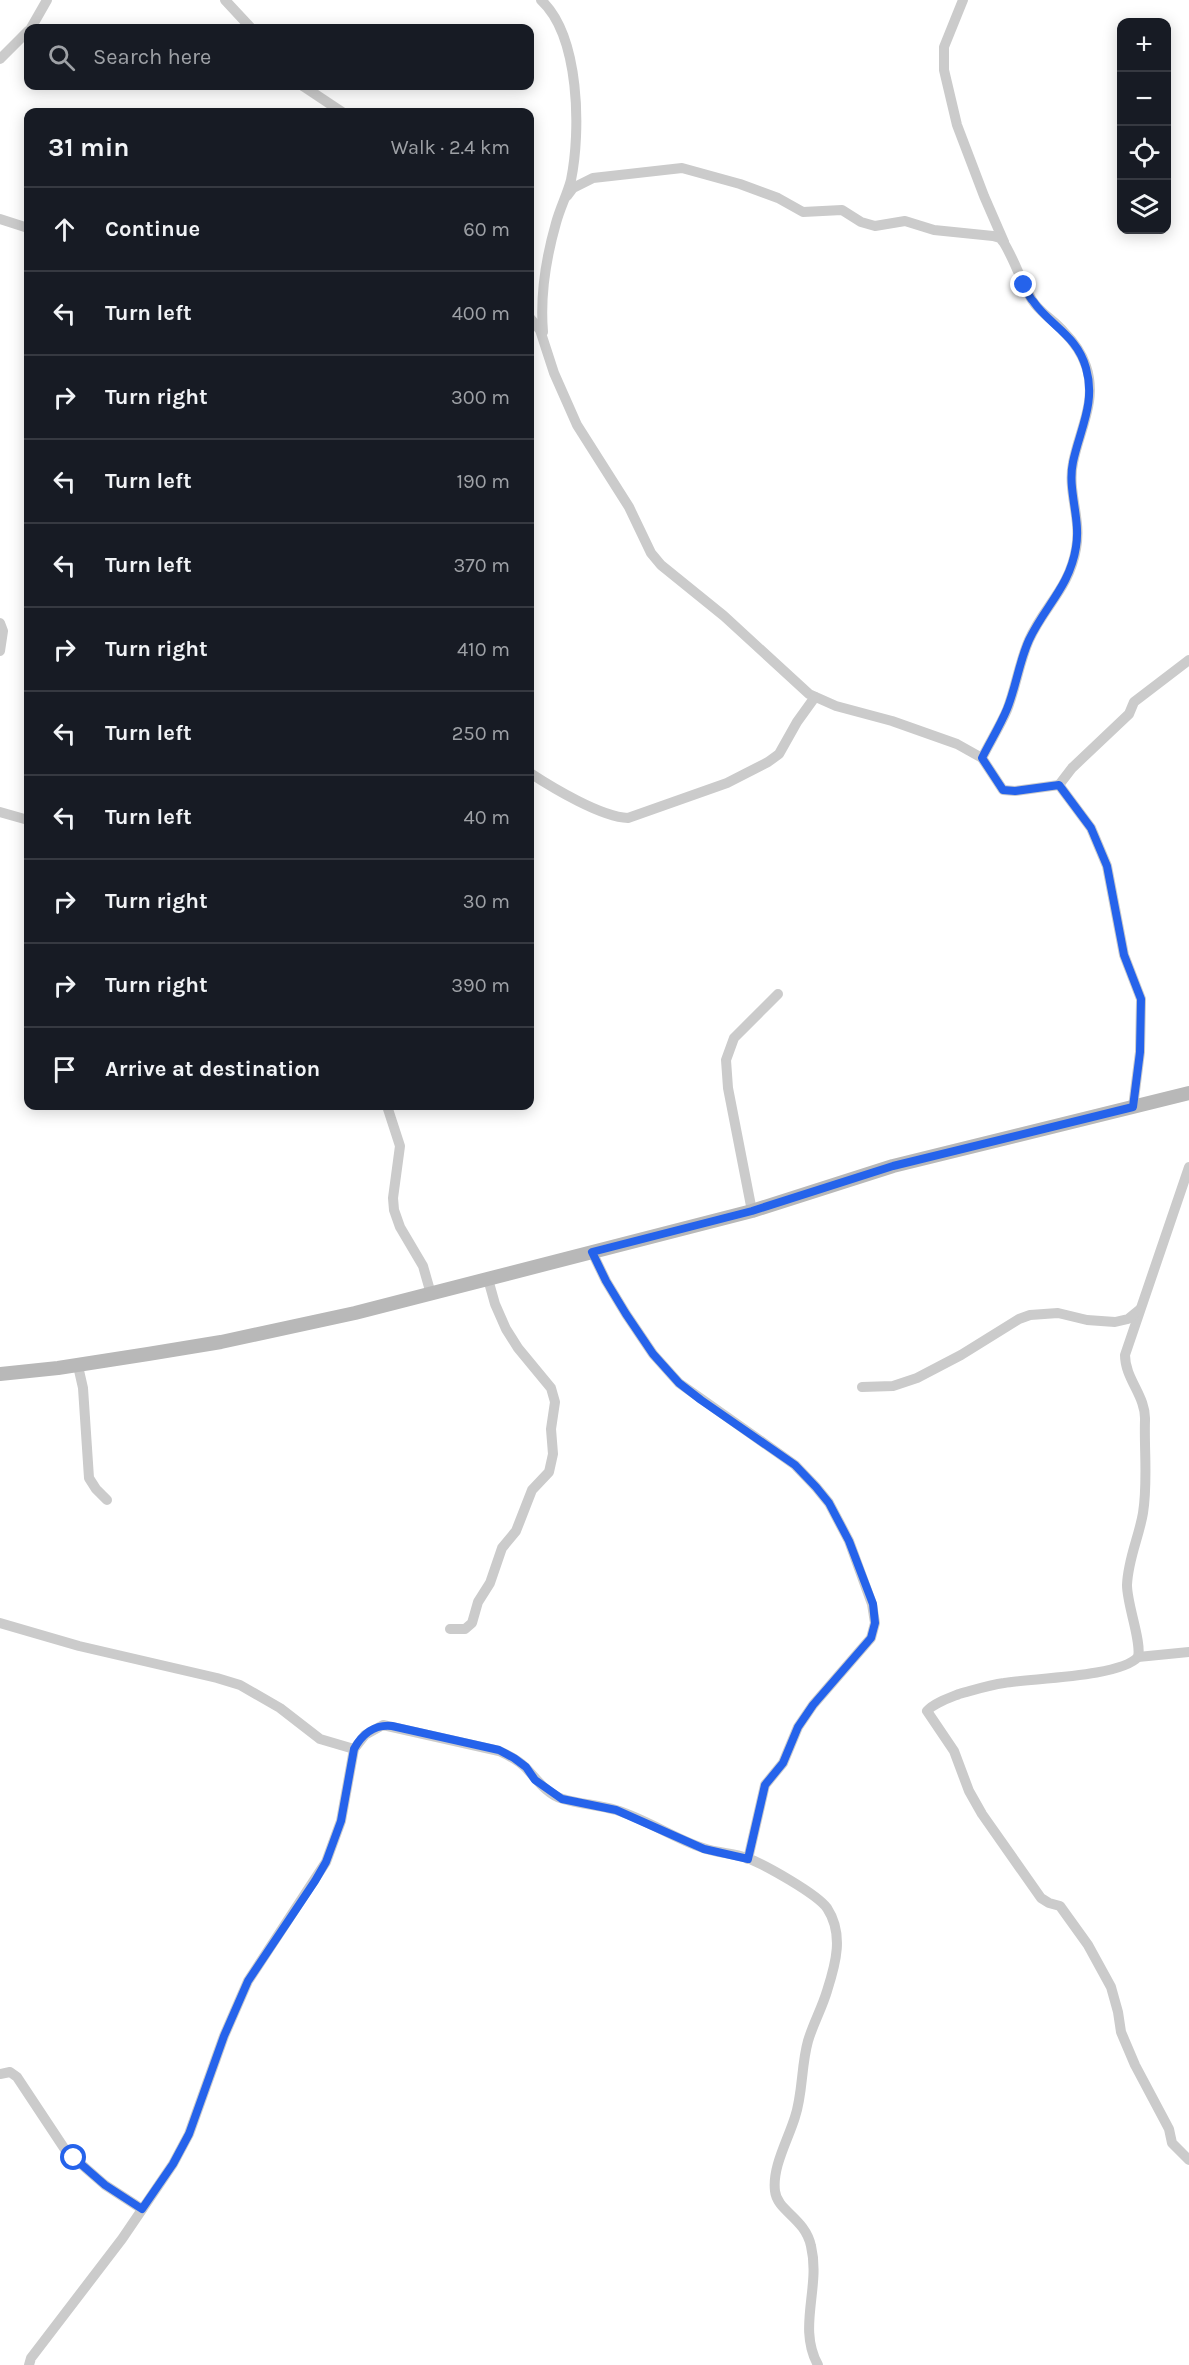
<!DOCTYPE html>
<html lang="en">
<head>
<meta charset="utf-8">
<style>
  :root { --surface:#171b24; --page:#20242c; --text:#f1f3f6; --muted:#9ea1a6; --line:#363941 }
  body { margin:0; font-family:Karla,sans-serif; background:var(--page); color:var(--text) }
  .controls { position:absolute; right:18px; top:18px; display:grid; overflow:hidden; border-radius:12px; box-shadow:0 3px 15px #0003 }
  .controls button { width:54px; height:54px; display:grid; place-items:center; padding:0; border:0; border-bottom:2px solid var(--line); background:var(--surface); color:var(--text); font:30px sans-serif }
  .stop { position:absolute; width:18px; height:18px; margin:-14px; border:4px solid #2563eb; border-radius:50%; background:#fff }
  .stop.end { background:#2563eb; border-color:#fff; box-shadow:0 2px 6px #0008 }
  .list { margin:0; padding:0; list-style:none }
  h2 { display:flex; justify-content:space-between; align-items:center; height:78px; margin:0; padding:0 24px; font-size:26px }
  h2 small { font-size:20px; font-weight:400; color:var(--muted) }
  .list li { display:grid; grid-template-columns:39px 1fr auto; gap:18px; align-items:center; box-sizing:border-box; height:84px; padding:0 24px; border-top:2px solid var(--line) }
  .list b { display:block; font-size:22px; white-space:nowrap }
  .list em { font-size:20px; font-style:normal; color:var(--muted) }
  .icon { flex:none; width:33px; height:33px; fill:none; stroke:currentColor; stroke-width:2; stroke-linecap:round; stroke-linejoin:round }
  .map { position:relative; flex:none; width:1189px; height:2365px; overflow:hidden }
  .search { position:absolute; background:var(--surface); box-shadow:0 3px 15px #0003; left:24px; top:24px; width:510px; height:66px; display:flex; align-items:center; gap:15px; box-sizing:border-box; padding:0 21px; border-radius:12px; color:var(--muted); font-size:22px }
  .panel { position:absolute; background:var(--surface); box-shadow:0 3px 15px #0003; left:24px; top:108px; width:510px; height:1002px; border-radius:12px }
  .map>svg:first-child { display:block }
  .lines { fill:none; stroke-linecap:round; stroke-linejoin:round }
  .street { stroke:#cbcbcb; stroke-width:10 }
  .secondary { stroke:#b8b8b8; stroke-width:14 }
  .route { stroke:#2563eb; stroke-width:8 }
</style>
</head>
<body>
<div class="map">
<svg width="1189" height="2365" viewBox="0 0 1189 2365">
  <rect width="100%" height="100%" fill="#fff"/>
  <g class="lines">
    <g class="street">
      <path d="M225,0L251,28"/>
      <path d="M541,0C580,36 581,131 571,180C567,195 560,208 556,223C546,258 540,296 543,332"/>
      <path d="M963,0L944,47V70L957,125L984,196L1004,242"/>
      <path d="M31,28L47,0"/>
      <path d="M0,59L28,31"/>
      <path d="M303,86L342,112"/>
      <path d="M567,196L573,188L593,178L682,168L740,184L778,198L803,212L842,210L861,222L875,226L905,221L934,230L993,236L1000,238L1004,243C1015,261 1021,282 1032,300C1040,313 1054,320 1064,332C1073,341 1082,354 1086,366C1098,401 1079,430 1073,463C1067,492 1082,519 1076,549C1069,589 1044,606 1029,640C1019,663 1016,687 1007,710C1000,726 990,742 982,758"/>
      <path d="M0,219L28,228"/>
      <path d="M530,318L540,330L554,373L577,425L629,507L651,553L661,565L724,616L809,694L836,706L892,721L957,744L982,758L1003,790L1015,791L1059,785L1091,828L1107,866L1124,955L1141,999L1140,1052L1133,1107"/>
      <path d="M0,623L3,631L0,651"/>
      <path d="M530,773C553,788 601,817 628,818L727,783L768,762L779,754L797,722L815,697"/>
      <path d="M1059,785L1072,768L1129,714L1134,702L1189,660"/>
      <path d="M0,812L28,820"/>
      <path d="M387,1106L400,1146L393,1198L394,1210L400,1227L423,1266L431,1294"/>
      <path d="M1189,1167L1125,1355C1125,1379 1146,1396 1145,1420C1144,1451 1148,1482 1143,1513C1139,1537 1128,1559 1127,1585C1127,1605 1142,1642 1138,1657C1120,1677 1033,1678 1004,1683C989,1685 974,1690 959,1694C949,1698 934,1703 927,1711L954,1751L969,1791L982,1814L1041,1898L1049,1903L1060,1906L1088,1945L1111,1987L1118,2012L1121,2032L1135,2065L1169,2129L1172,2143L1189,2160"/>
      <path d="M752,1211L728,1088L726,1060L734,1038L778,994"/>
      <path d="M592,1252L606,1281L626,1314L653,1354L679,1383L795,1465L816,1487L829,1503L849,1541L872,1604L875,1623L871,1638L813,1705L798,1727L783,1763L765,1785L748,1859"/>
      <path d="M78,1366L83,1388L89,1478L96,1489L107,1500"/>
      <path d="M862,1387L893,1386L917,1378L961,1355L1019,1319L1030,1315L1058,1313L1087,1320L1115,1322L1128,1319L1139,1310"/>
      <path d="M0,1623L79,1646L217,1678L240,1685L280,1708L320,1739L354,1749"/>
      <path d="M450,1629H465L472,1623L478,1602L490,1583L502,1548L516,1531L532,1490L549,1472L553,1454L551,1429L555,1402L551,1388L518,1348L506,1329L495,1304L488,1279"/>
      <path d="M1138,1657L1189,1652"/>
      <path d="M0,2074L10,2072L17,2077L66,2151L105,2185L142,2209"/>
      <path d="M29,2365L31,2358L122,2239L173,2164L189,2134L224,2036L248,1981L326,1862L341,1821L354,1749L365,1735L383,1725L499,1751C508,1755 518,1760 525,1767C536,1778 547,1795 563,1799C580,1804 599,1805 616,1810C646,1819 673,1838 703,1848C717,1853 733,1853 747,1858C764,1864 817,1894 827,1908C844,1934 836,1963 827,1991C822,2008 813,2024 808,2041C801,2066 803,2093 795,2117C788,2140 772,2167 775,2191C777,2211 805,2218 811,2246C821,2288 797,2327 818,2365"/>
    </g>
    <path class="secondary" d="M0,1374L58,1368L148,1354L221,1342L355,1313L752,1211L893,1166L1189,1093"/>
  </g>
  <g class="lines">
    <path class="route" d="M74,2158L105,2185L142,2209L173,2164L189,2134L224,2036L248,1981L315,1881L326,1862L341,1821L354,1749C362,1734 375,1724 392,1726L499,1750L514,1758L526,1767L535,1780L562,1799L616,1810L704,1849L748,1859L765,1785L783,1763L798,1727L813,1705L871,1638L875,1623L873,1604L849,1541L829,1503L816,1487L795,1465L701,1400L679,1383L653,1354L626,1314L606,1281L592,1252L752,1211L893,1166L1133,1107L1140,1052L1141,999L1124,955L1107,866L1091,828L1059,785L1015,791L1003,790L982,758C990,742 1000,726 1007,709C1016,687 1019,662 1029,640C1045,606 1070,586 1076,547C1081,518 1067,490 1073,462C1080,429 1096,403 1086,368C1077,335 1050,326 1033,301C1029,297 1027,291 1024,285"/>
  </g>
</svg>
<div class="controls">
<button>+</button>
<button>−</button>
<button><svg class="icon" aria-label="locate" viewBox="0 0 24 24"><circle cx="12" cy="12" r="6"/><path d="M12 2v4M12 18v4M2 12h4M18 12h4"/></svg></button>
<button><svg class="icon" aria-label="layers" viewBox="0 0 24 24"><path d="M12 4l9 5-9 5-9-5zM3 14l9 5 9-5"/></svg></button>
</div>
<div class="stop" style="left:74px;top:2158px"></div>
<div class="stop end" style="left:1024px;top:285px"></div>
<div class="search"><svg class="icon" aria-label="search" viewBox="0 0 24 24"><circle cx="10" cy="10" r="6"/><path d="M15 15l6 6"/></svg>Search here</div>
<section class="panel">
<h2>31 min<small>Walk · 2.4 km</small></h2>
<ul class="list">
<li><svg class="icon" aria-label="ahead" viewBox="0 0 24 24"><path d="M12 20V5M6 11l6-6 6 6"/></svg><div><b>Continue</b></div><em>60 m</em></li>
<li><svg class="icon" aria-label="left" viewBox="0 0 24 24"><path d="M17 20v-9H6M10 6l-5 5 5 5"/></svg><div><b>Turn left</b></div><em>400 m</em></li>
<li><svg class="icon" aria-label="right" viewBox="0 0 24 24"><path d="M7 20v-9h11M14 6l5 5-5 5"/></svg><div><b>Turn right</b></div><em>300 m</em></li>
<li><svg class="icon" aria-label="left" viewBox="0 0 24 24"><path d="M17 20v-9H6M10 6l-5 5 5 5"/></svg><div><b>Turn left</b></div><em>190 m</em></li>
<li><svg class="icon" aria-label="left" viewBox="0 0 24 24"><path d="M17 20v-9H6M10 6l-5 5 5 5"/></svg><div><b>Turn left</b></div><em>370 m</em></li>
<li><svg class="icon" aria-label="right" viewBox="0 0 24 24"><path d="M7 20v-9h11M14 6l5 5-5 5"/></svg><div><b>Turn right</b></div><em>410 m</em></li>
<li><svg class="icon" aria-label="left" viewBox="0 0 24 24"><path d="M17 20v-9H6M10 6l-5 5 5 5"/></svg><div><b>Turn left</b></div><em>250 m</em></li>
<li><svg class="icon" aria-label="left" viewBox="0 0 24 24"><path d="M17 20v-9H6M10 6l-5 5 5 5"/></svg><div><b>Turn left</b></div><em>40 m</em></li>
<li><svg class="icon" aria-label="right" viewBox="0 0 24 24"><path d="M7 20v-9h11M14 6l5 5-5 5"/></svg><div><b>Turn right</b></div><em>30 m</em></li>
<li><svg class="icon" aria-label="right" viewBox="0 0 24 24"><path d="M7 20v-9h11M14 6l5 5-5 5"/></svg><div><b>Turn right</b></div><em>390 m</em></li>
<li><svg class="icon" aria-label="arrive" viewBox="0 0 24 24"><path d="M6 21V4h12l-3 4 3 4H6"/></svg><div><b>Arrive at destination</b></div></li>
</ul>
</section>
</div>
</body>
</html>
